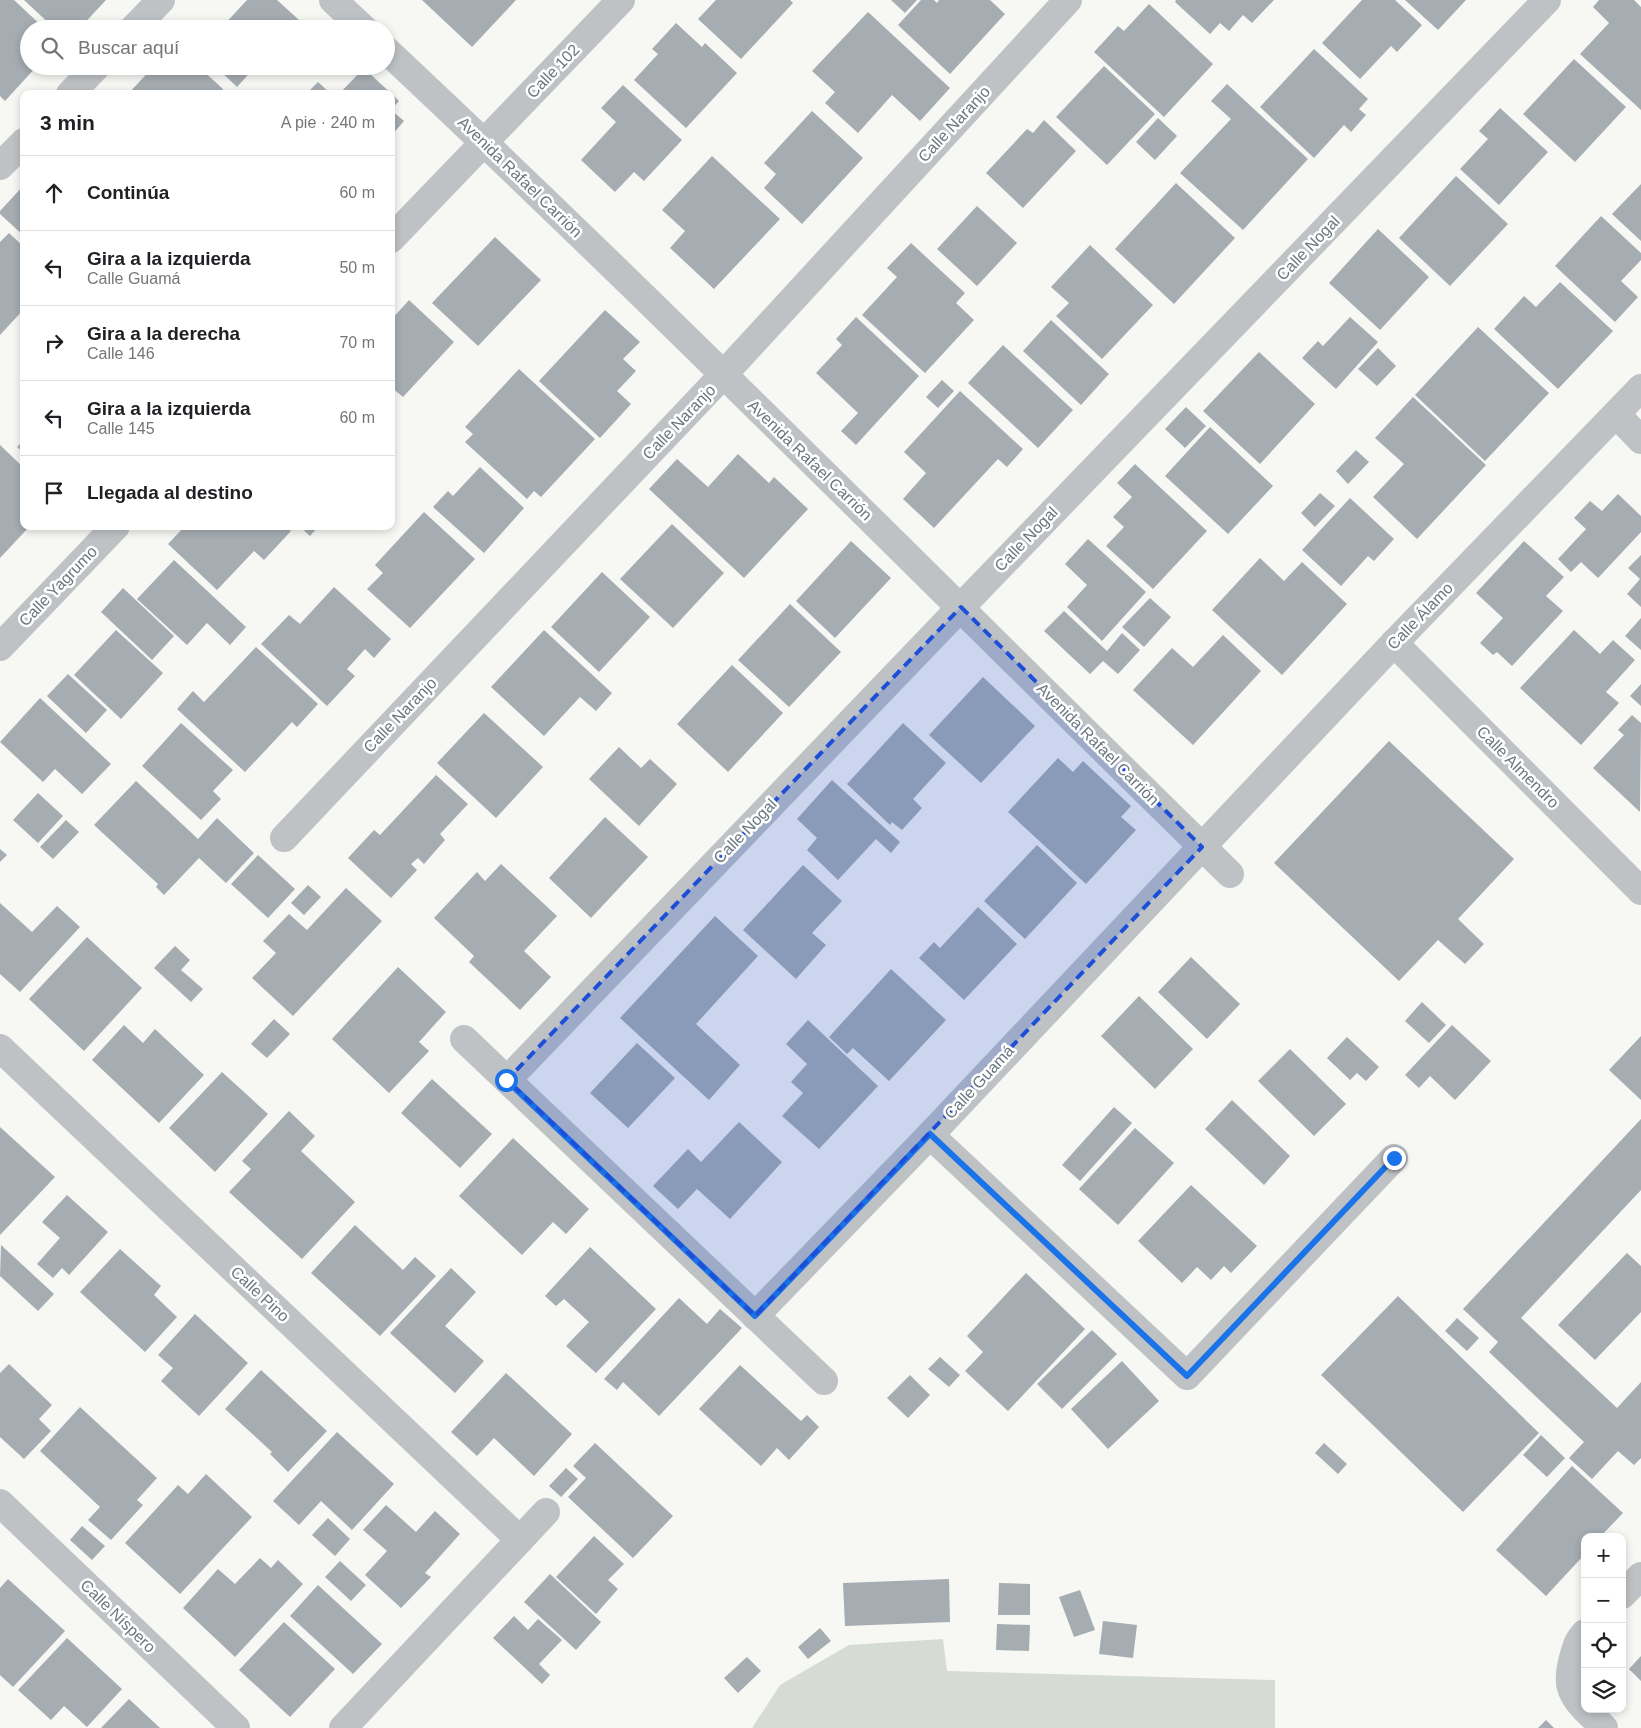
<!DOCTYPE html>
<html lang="es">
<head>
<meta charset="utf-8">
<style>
  :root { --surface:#fff; --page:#f6f6f6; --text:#202124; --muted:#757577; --line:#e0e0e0 }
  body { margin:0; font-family:Helvetica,sans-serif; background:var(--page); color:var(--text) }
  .controls { position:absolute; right:15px; bottom:15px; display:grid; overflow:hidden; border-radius:10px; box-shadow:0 2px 8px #0003 }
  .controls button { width:45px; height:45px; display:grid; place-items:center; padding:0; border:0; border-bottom:1px solid var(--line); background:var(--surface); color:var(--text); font:25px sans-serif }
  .stop { position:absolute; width:15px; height:15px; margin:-11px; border:4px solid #1a73e8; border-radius:50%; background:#fff }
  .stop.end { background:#1a73e8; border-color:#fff; box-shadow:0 1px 5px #0008 }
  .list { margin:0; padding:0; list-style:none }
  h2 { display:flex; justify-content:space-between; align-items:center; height:65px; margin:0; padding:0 20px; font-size:21px }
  h2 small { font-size:16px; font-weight:400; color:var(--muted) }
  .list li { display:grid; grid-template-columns:32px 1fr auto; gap:15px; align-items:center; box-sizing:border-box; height:75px; padding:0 20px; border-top:1px solid var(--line) }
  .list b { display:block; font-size:19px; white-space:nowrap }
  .list p { margin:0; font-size:16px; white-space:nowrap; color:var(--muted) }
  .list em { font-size:16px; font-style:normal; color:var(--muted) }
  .icon { flex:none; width:28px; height:28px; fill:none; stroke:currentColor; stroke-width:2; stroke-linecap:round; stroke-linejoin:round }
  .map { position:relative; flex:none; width:1641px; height:1728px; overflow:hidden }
  .search { position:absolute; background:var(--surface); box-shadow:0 2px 8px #0003; left:20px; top:20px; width:375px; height:55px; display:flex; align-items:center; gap:12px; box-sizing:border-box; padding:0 18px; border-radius:28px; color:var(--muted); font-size:19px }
  .panel { position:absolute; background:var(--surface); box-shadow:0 2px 8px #0003; left:20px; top:90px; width:375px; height:440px; border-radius:10px }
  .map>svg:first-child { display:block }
  .green { fill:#d6dbd4 }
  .building { fill:#a6adb2 }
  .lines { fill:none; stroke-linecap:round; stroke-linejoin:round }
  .minor { stroke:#bec2c5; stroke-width:28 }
  .route { stroke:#1a73e8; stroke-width:6 }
  .marked { fill:#1d4ed8; fill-opacity:0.2; stroke:#1d4ed8; stroke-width:4; stroke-dasharray:10 6; stroke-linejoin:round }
  .labels { text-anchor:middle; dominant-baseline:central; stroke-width:5; stroke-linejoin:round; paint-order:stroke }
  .street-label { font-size:16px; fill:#697781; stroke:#fff }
</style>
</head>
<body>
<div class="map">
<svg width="1641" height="1728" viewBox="0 0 1641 1728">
  <rect width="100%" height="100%" fill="#f7f7f4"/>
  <path class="green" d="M943,1639L947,1671L1275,1680V1728H752L780,1685L849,1645Z"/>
  <g class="building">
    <path d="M0,0H14L45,29H29V66H37L5,101L0,96Z"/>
    <path d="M24,0H106L79,29H55Z"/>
    <path d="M247,0H277L299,20L291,29H220Z"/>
    <path d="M422,0H516L472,47Z"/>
    <path d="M716,0H790L793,3L741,59L698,19Z"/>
    <path d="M891,0H917L905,13Z"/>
    <path d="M921,0H934L937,3L939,0H990L1005,14L950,74L898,25Z"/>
    <path d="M1176,0H1274L1252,23L1243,15L1229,31L1220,23L1210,34L1175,2Z"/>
    <path d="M1362,0H1395L1422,25L1397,52L1391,46L1360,79L1322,43Z"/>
    <path d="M1405,0H1466L1438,30Z"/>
    <path d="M1599,0H1634L1641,7V110L1580,54L1609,23L1593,7Z"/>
    <path d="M1149,4L1213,64L1164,117L1094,52L1118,26L1124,31Z"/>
    <path d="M868,12L950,88L920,121L892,95L858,133L825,103L835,92L812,71Z"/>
    <path d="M676,23L702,47L705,43L737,73L686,128L634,80L658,54L652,49Z"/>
    <path d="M1314,49L1368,99L1359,109L1366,115L1351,132L1344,125L1314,158L1260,107Z"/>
    <path d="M1574,59L1626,107L1575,162L1523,114Z"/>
    <path d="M154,66H198L223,89L218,94H128Z"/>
    <path d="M215,66H256L237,87Z"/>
    <path d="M1104,66L1155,114L1107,165L1056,117Z"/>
    <path d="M364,68L399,101L391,110L404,121L391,136V94H339Z"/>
    <path d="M318,82L331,94H306Z"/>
    <path d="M1227,84L1308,159L1243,230L1180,173L1231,119L1211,101Z"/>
    <path d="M623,85L682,140L644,181L634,172L615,192L581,160L616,122L601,108Z"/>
    <path d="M1500,108L1548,152L1499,205L1460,169L1488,139L1479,131Z"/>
    <path d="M812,111L863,158L802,224L764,188L776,174L764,163Z"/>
    <path d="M1158,118L1177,136L1155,160L1136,142Z"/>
    <path d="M1044,120L1076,151L1023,208L986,173L1027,129L1033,133Z"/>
    <path d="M712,156L780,219L714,289L670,248L685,231L662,210Z"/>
    <path d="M1456,176L1508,224L1450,286L1399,238Z"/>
    <path d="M1176,183L1235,238L1174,304L1115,249Z"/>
    <path d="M1641,184V241L1612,214Z"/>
    <path d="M24,185V236L0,214V211Z"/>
    <path d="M977,206L1017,243L977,286L937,249Z"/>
    <path d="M1601,216L1641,253V260L1621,281L1638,297L1615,322L1555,266Z"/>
    <path d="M1378,229L1429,277L1380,330L1329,283Z"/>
    <path d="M9,233L24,247V309L0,335V242Z"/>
    <path d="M495,237L541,280L478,346L432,303Z"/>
    <path d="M911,243L965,293L956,303L974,320L925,373L862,315L897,277L887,268Z"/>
    <path d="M1090,245L1153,305L1102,359L1056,316L1069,303L1051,287Z"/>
    <path d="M1560,282L1613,331L1558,389L1494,329L1524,296L1536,307Z"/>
    <path d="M409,300L454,342L403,397L391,387V320Z"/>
    <path d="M605,310L640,342L623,359L636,371L617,391L631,404L600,438L539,381Z"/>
    <path d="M856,317L919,376L856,445L841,431L858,413L816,373L842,345L836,339Z"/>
    <path d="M1350,317L1378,342L1336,389L1302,358L1318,341L1323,346Z"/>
    <path d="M1051,320L1109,374L1081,405L1023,351Z"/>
    <path d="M1478,327L1549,393L1485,461L1415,395Z"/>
    <path d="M1003,345L1073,410L1038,448L968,383Z"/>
    <path d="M1378,348L1396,366L1377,386L1358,369Z"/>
    <path d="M1259,352L1315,404L1260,464L1203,411Z"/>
    <path d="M519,369L595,439L541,497L534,491L527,499L465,442L473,434L465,427Z"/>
    <path d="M942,380L954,391L938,408L926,397Z"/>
    <path d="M960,391L1023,449L1007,467L998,459L934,528L903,499L926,473L904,452Z"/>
    <path d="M1413,397L1486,465L1417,539L1373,497L1404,464L1375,438Z"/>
    <path d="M1186,407L1206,426L1185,448L1165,429Z"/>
    <path d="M1210,427L1273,486L1228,534L1165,476Z"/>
    <path d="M24,440V453L17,447Z"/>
    <path d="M0,445L24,468V526H30L0,558Z"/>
    <path d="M1356,450L1369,462L1348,484L1336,471Z"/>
    <path d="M738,454L769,483L774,477L808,509L744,578L649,489L677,459L708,487Z"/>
    <path d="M1135,464L1207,531L1153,589L1106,546L1124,527L1113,517L1132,497L1117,483Z"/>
    <path d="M480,467L524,508L484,553L433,507L448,491L453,496Z"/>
    <path d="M1320,493L1335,506L1315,527L1301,513Z"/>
    <path d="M1618,494L1641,516V532L1598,578L1581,562L1571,572L1558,559L1586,529L1574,518L1590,501L1602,511Z"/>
    <path d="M1350,498L1394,539L1374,561L1368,556L1341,586L1302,550Z"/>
    <path d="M424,512L475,559L410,628L367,589L383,573L375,565Z"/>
    <path d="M672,524L724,573L673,628L620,579Z"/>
    <path d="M185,526H286L291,531L264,560L254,551L217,590L168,544Z"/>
    <path d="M299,526H319L310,536Z"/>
    <path d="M1088,539L1146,592L1102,641L1067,607L1087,585L1065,564Z"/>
    <path d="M851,541L891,578L835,638L796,601Z"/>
    <path d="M1524,541L1564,577L1546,596L1563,611L1512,666L1497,652L1493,655L1480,643L1503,618L1476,593Z"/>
    <path d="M1641,555V607L1627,594L1640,579L1628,568Z"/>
    <path d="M1260,558L1284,581L1302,562L1347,604L1282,675L1212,610Z"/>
    <path d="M174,560L246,627L230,645L207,623L187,645L137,599Z"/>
    <path d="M602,572L650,617L599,672L551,627Z"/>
    <path d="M334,587L391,639L374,658L365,649L347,669L355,676L327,706L261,644L289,615L300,624Z"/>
    <path d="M123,588L174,636L152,660L101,612Z"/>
    <path d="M1150,598L1171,617L1144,647L1122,627Z"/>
    <path d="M790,604L841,652L789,707L738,660Z"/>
    <path d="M1064,611L1107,651L1122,633L1140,650L1118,674L1103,661L1090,674L1044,631Z"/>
    <path d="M1641,618V650L1625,636Z"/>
    <path d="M116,630L163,673L121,719L74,675Z"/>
    <path d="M544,630L612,693L596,711L580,697L544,736L491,687Z"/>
    <path d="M1574,630L1600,654L1613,640L1635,660L1606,692L1619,703L1581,745L1520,688Z"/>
    <path d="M1223,635L1261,671L1193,745L1133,690L1172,648L1193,667Z"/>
    <path d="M256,647L318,704L297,727L292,722L245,772L177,709L193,691L204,702Z"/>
    <path d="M732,665L783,713L728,772L677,724Z"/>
    <path d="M68,674L107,710L86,733L47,696Z"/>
    <path d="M983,677L1035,726L981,783L929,735Z"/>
    <path d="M1641,684V706L1630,696Z"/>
    <path d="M40,698L111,764L82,794L55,769L43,782L0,742Z"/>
    <path d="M484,713L543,767L496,818L437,763Z"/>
    <path d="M1632,715L1641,723L1640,812L1593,768L1624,735L1618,730Z"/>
    <path d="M181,723L233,770L213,791L221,799L201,820L142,766Z"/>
    <path d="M903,723L946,763L913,799L922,808L902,830L892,822L890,825L847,784Z"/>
    <path d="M1389,741L1514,859L1458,919L1484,944L1465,964L1438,940L1399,981L1274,863Z"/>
    <path d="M619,747L641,768L650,759L677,784L639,826L589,779Z"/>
    <path d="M1058,758L1073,772L1083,761L1131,806L1121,817L1136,830L1086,884L1008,812Z"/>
    <path d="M436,775L468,804L440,834L445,840L424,864L418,858L411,864L417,870L391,898L348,858L374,830L380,835Z"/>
    <path d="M832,780L900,842L891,853L876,839L838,880L807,850L817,838L797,819Z"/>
    <path d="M136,781L198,839L217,818L254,853L226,883L199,858L164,895L156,887L158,884L94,825Z"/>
    <path d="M38,793L63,816L38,843L13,820Z"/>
    <path d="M605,817L648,857L591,918L549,878Z"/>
    <path d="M66,820L79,832L53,859L40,847Z"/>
    <path d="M1037,845L1077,883L1025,939L984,901Z"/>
    <path d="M0,849L7,855L0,862Z"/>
    <path d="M258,855L295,889L268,918L231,884Z"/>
    <path d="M501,864L557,916L524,951L551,977L520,1010L469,962L474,956L434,918L477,872L485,881Z"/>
    <path d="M803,865L842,901L812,933L826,945L796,979L743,930Z"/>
    <path d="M308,885L321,897L304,915L291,903Z"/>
    <path d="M346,888L382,921L293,1016L252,978L276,953L263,941L289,914L307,930Z"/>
    <path d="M0,903L32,932L57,906L80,927L20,992L0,974Z"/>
    <path d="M978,907L1017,944L964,1000L919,958L934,942L940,948Z"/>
    <path d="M715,916L758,956L696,1024L740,1065L709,1100L620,1018Z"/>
    <path d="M87,937L142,988L84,1051L29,999Z"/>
    <path d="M175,946L190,960L181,970L203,989L191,1002L154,968Z"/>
    <path d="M1191,957L1240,1004L1207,1039L1158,992Z"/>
    <path d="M398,967L446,1012L419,1042L429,1051L389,1093L332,1039Z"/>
    <path d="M891,969L946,1020L889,1081L853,1048L847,1054L829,1037Z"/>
    <path d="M1139,996L1193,1049L1155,1089L1101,1036Z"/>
    <path d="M1422,1002L1446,1025L1429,1043L1405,1021Z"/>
    <path d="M274,1019L290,1034L267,1058L251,1044Z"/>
    <path d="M808,1020L878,1086L819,1149L782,1116L803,1093L791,1082L807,1064L786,1044Z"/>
    <path d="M124,1025L143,1043L155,1029L204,1075L159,1123L92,1060Z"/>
    <path d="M1452,1025L1491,1061L1455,1100L1430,1076L1419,1088L1405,1075Z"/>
    <path d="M1641,1036V1100L1609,1070Z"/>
    <path d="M1347,1037L1379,1067L1366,1081L1357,1073L1350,1080L1327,1058Z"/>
    <path d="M637,1043L675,1078L628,1128L590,1093Z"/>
    <path d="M1290,1049L1346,1104L1314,1136L1258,1081Z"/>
    <path d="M222,1072L268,1114L215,1172L169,1128Z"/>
    <path d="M432,1079L492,1134L460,1168L401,1113Z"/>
    <path d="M1232,1100L1290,1156L1264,1185L1205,1129Z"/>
    <path d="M1114,1107L1132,1123L1080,1181L1062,1165Z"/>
    <path d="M289,1111L315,1136L301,1151L355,1202L302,1259L229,1192L251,1169L242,1161Z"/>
    <path d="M1641,1119V1190L1521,1318L1617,1408L1641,1382V1458L1634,1465L1618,1451L1592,1479L1569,1458L1584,1442L1489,1352L1498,1342L1463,1309Z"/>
    <path d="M739,1122L782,1162L730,1219L697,1189L678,1209L653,1186L688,1149L701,1162Z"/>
    <path d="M0,1127L55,1177L0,1235Z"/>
    <path d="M1135,1128L1174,1163L1118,1225L1079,1189Z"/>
    <path d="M513,1138L589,1209L566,1234L553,1222L522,1255L459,1196Z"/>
    <path d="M1191,1185L1257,1246L1231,1273L1224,1266L1211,1280L1197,1267L1182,1283L1138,1241Z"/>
    <path d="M67,1195L108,1232L69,1275L62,1268L53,1278L37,1264L60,1238L42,1222Z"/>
    <path d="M355,1225L403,1270L415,1257L436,1276L380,1336L311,1273Z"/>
    <path d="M1,1245L54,1294L38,1311L0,1276Z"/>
    <path d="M590,1247L656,1309L596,1373L566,1346L589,1322L564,1299L556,1306L545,1296Z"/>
    <path d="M120,1249L161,1286L154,1295L177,1317L145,1352L80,1292Z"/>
    <path d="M1627,1253L1641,1266V1312L1595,1360L1558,1325Z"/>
    <path d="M451,1268L476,1292L445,1326L484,1361L455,1393L390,1333Z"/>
    <path d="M1026,1273L1085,1329L1008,1411L965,1371L983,1352L967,1336Z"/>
    <path d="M1398,1296L1539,1433L1463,1512L1321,1375Z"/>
    <path d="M679,1298L707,1324L720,1309L742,1328L659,1416L623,1382L617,1390L604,1379Z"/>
    <path d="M195,1314L248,1363L199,1416L161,1381L173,1368L158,1355Z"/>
    <path d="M1457,1318L1479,1338L1467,1351L1445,1331Z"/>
    <path d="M1092,1330L1117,1354L1062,1409L1037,1384Z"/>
    <path d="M940,1357L960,1375L949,1387L928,1369Z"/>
    <path d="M1122,1361L1159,1401L1108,1449L1071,1409Z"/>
    <path d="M9,1364L52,1405L39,1419L51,1431L24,1459L0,1437V1373Z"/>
    <path d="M740,1365L801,1421L807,1415L819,1427L789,1460L777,1448L761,1466L699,1409Z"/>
    <path d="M261,1370L327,1431L288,1472L270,1454L272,1452L225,1409Z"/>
    <path d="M506,1373L572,1434L534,1476L494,1438L477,1456L451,1432Z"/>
    <path d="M910,1375L930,1395L908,1418L887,1398Z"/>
    <path d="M80,1407L157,1478L137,1500L143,1505L111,1540L88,1520L100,1507L40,1451Z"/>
    <path d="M337,1432L394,1484L352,1530L321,1501L299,1525L273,1501Z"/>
    <path d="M1541,1435L1565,1458L1547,1477L1523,1455Z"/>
    <path d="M595,1443L673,1516L633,1558L568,1497L586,1478L573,1466Z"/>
    <path d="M1324,1443L1347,1464L1338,1474L1315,1453Z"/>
    <path d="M1572,1466L1623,1513L1600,1537H1585V1554L1546,1596L1496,1550Z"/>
    <path d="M566,1468L578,1479L561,1497L549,1486Z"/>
    <path d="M206,1474L252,1517L180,1594L125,1543L178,1485L188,1494Z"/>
    <path d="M386,1505L416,1532L435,1511L460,1534L425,1573L431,1577L401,1608L365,1575L387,1551L363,1530Z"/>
    <path d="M328,1518L350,1539L335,1556L312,1535Z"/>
    <path d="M82,1526L105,1546L92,1560L70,1540Z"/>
    <path d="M594,1536L624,1564L608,1580L618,1589L596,1614L556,1577Z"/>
    <path d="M260,1558L271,1568L278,1560L303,1584L235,1657L183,1608L218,1569L235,1584Z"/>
    <path d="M340,1561L366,1585L351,1601L325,1577Z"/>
    <path d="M550,1574L601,1622L576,1650L524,1602Z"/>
    <path d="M8,1579L65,1631L13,1687L0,1675V1588Z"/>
    <path d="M949,1579L950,1622L845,1626L843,1583Z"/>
    <path d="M999,1583L1030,1584V1615H998Z"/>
    <path d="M318,1585L382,1644L353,1674L290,1616Z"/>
    <path d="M1080,1590L1095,1630L1074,1637L1059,1597Z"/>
    <path d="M514,1616L528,1630L538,1619L562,1640L539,1664L550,1675L542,1684L493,1638Z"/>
    <path d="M1103,1621L1137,1625L1133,1658L1099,1654Z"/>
    <path d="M284,1622L335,1669L290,1717L239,1670Z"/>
    <path d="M997,1624L1030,1625L1029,1651L996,1650Z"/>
    <path d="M820,1628L831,1641L808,1659L798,1647Z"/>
    <path d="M67,1638L122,1689L87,1727L64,1706L51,1720L18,1690Z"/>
    <path d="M1641,1656V1681L1629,1669Z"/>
    <path d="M747,1657L761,1671L738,1693L724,1678Z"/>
    <path d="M129,1699L160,1728H101Z"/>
    <path d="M1546,1720L1554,1728H1538Z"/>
  </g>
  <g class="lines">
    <g class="minor">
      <path d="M333,0L364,29"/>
      <path d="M133,29L161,0"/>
      <path d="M386,50C673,319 949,599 1230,874"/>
      <path d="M70,94L97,66"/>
      <path d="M0,166L24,142"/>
      <path d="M391,239L621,0"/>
      <path d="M1616,414L1641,440"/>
      <path d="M1394,643L1641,891"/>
      <path d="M0,647L116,526"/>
      <path d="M284,838L723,375L1068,0"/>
      <path d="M464,1039L824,1381"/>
      <path d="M0,1048L520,1540"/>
      <path d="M507,1080L961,607L1547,0"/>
      <path d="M930,1135L1187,1376L1394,1158"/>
      <path d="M755,1316L930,1135L1394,643L1641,388"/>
      <path d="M0,1503L236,1728"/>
      <path d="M1622,1595L1641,1576"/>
      <path d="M1585,1633C1577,1641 1576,1648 1573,1658C1567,1680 1568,1692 1585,1709"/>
      <path d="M1585,1709L1604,1728"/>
      <path d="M343,1728L546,1512"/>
    </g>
  </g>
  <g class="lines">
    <path class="route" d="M506,1080L755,1316L930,1134L1187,1376L1394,1158"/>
  </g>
  <path class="marked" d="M961,607L1202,847L755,1316L507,1080Z"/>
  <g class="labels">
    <g class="street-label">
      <text transform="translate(553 71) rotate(-46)">Calle 102</text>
      <text transform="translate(954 124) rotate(-47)">Calle Naranjo</text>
      <text transform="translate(520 177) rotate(44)">Avenida Rafael Carrión</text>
      <text transform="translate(1308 248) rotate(-46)">Calle Nogal</text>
      <text transform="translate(679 422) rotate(-46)">Calle Naranjo</text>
      <text transform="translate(810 460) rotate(44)">Avenida Rafael Carrión</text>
      <text transform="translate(1026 539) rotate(-46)">Calle Nogal</text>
      <text transform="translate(58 586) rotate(-46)">Calle Yagrumo</text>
      <text transform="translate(1420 616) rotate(-46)">Calle Álamo</text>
      <text transform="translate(400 715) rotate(-46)">Calle Naranjo</text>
      <text transform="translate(1098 744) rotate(45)">Avenida Rafael Carrión</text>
      <text transform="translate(1518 767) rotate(45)">Calle Almendro</text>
      <text transform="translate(745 831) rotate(-46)">Calle Nogal</text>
      <text transform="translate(979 1082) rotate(-47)">Calle Guamá</text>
      <text transform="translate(260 1294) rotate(43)">Calle Pino</text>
      <text transform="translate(118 1616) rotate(44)">Calle Níspero</text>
    </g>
  </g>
</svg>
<div class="controls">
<button>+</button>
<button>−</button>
<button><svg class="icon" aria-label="locate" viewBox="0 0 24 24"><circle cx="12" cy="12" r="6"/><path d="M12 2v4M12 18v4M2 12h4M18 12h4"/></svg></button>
<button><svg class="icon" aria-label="layers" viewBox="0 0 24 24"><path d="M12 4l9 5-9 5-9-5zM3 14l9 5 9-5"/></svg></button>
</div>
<div class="stop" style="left:506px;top:1080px"></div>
<div class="stop end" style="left:1394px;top:1158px"></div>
<div class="search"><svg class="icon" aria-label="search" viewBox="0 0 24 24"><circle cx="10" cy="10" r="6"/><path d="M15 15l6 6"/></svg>Buscar aquí</div>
<section class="panel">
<h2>3 min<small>A pie · 240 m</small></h2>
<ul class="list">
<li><svg class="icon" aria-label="ahead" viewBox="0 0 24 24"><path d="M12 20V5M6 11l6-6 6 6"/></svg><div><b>Continúa</b></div><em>60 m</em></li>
<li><svg class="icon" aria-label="left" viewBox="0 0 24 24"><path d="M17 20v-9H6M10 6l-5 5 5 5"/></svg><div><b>Gira a la izquierda</b><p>Calle Guamá</p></div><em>50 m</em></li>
<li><svg class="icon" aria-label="right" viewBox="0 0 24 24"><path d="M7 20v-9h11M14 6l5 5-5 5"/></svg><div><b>Gira a la derecha</b><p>Calle 146</p></div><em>70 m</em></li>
<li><svg class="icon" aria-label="left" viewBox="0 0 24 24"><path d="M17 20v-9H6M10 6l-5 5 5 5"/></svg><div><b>Gira a la izquierda</b><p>Calle 145</p></div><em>60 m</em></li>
<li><svg class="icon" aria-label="arrive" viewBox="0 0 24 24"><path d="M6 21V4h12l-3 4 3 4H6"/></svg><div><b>Llegada al destino</b></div></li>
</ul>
</section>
</div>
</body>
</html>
